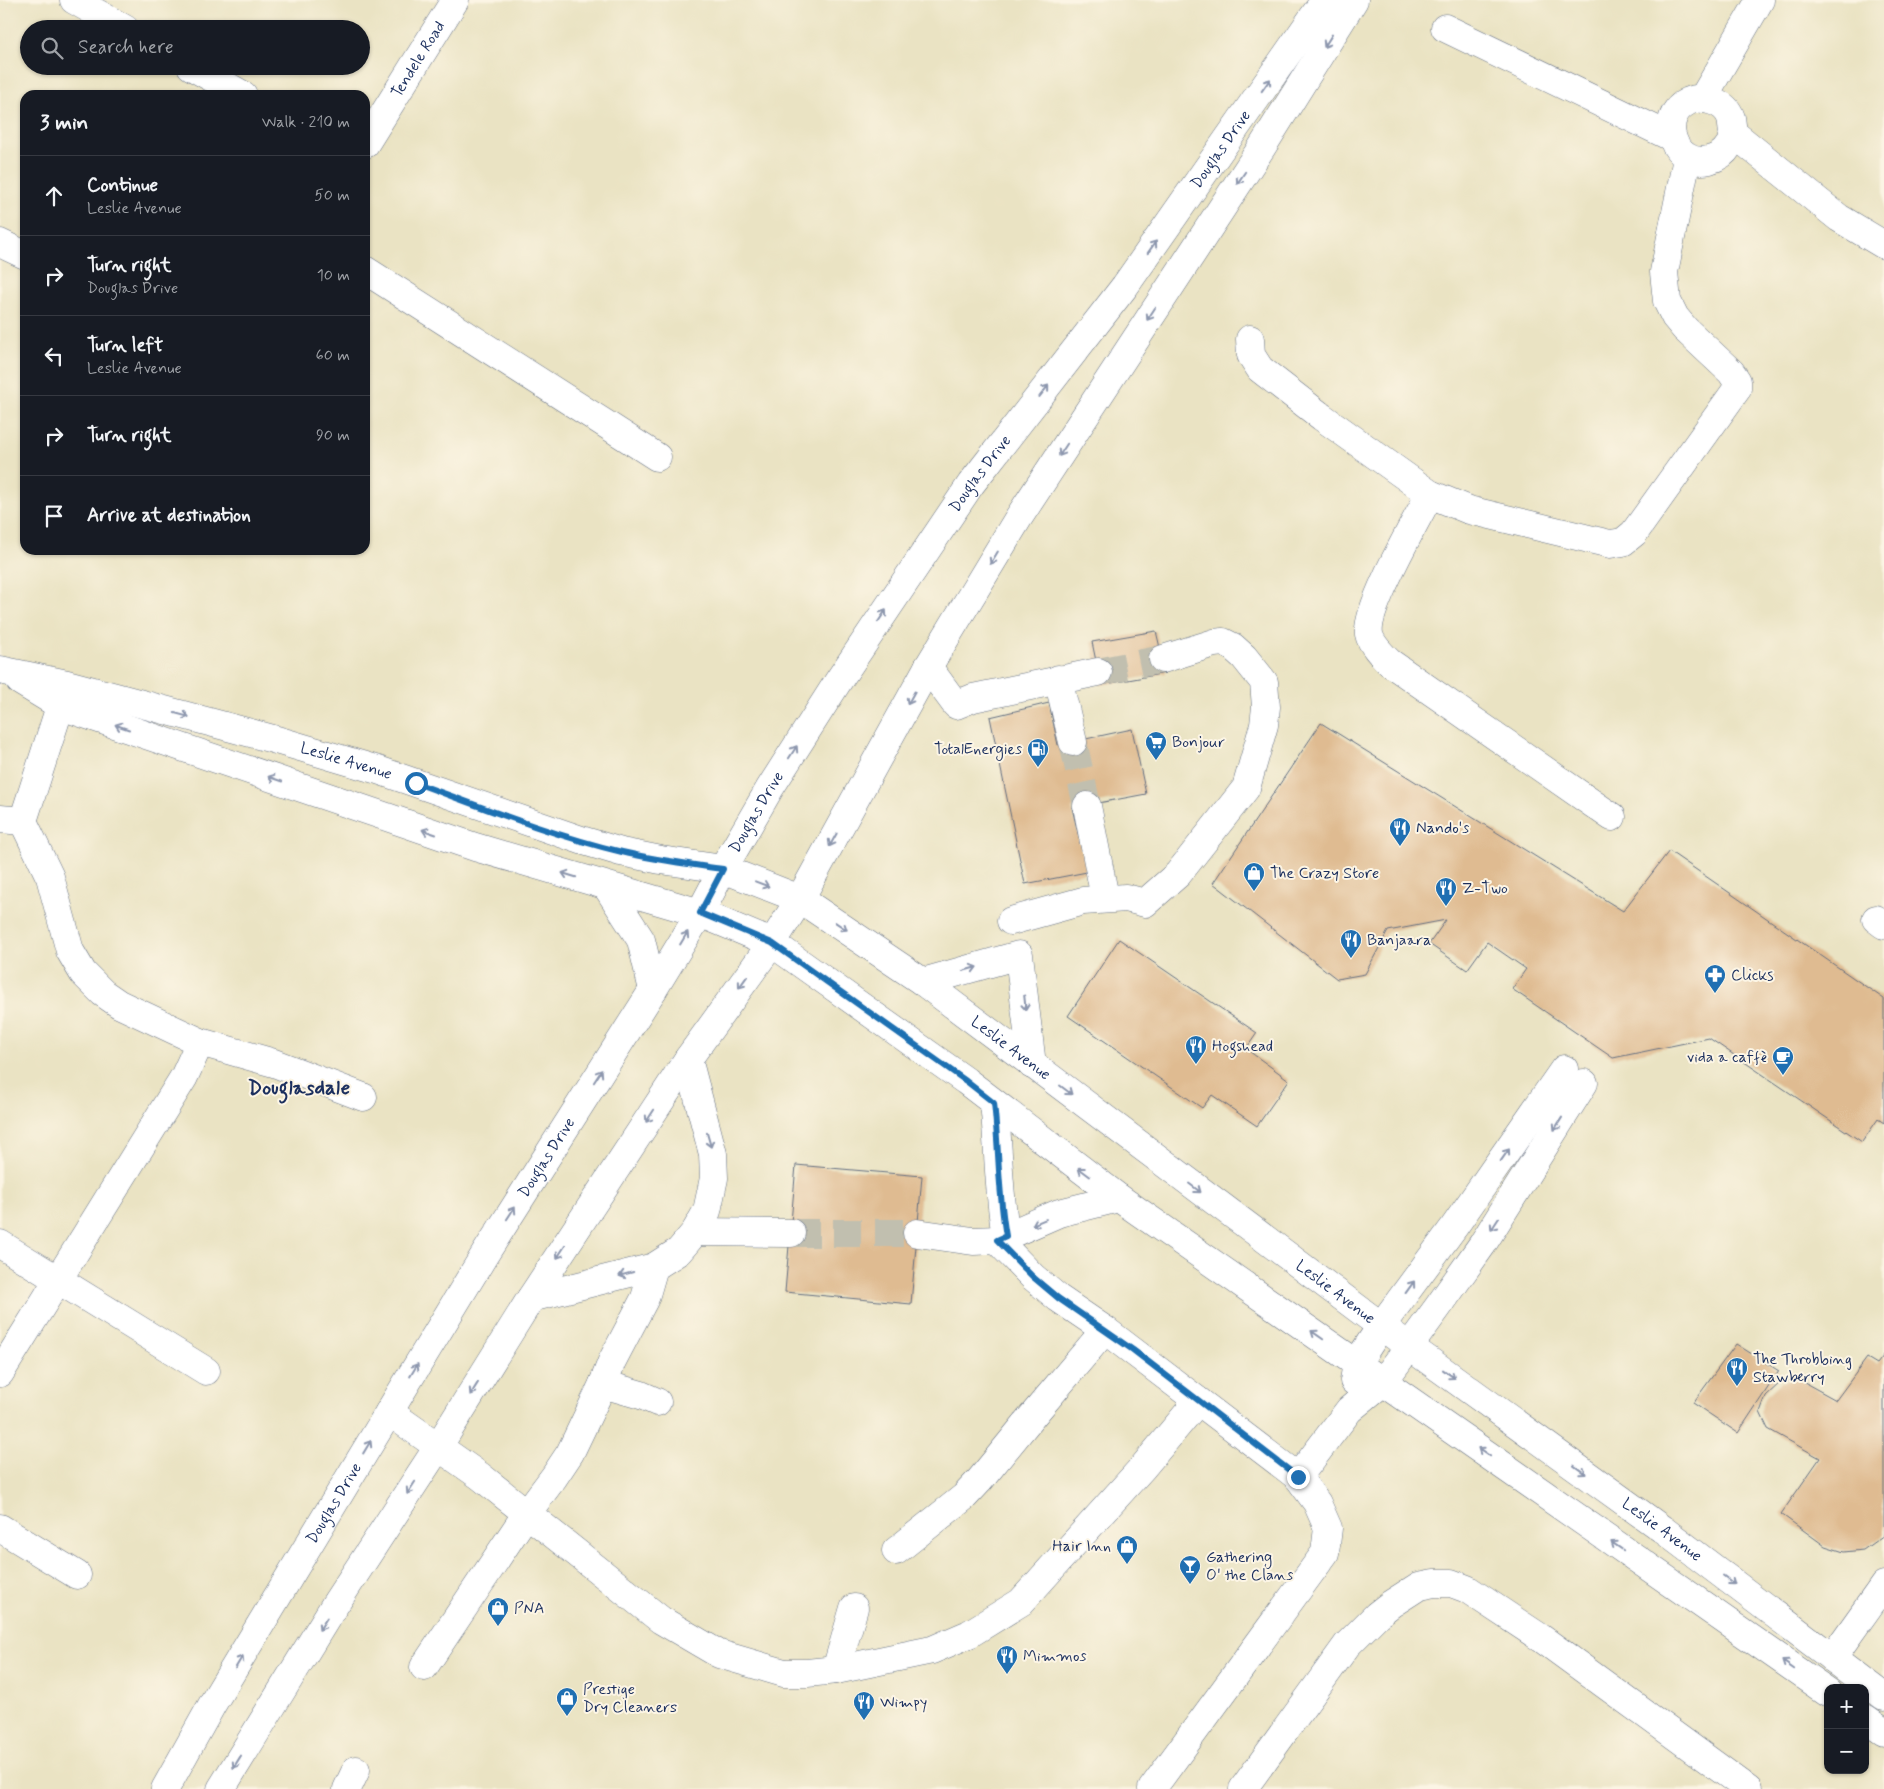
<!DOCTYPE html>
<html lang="en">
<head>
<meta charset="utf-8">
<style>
  :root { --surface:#171b24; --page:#20242c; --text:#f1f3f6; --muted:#9ea1a6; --line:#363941 }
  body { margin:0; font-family:Mynerve,sans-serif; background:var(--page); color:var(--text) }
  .controls { position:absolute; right:15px; bottom:15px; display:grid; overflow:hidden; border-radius:10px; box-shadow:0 1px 4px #0004 }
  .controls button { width:45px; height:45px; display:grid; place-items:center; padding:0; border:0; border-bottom:1px solid var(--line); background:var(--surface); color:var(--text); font:25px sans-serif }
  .stop { position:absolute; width:15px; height:15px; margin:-11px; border:4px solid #1f6fb2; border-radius:50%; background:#fff }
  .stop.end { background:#1f6fb2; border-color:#fff; box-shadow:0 1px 5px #0008 }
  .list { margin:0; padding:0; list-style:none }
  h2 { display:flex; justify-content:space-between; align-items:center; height:65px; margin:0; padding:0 20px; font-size:21px }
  h2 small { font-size:16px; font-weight:400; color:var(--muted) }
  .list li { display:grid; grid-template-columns:32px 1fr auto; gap:15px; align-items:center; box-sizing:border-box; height:80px; padding:0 20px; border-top:1px solid var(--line) }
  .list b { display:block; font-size:19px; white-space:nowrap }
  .list p { margin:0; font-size:16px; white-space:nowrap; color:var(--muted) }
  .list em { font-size:16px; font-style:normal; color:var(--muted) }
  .icon { flex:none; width:28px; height:28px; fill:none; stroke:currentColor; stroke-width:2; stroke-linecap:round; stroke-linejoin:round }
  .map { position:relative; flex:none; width:1884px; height:1789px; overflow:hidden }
  .search { position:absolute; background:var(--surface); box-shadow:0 1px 4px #0004; left:20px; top:20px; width:350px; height:55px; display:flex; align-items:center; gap:12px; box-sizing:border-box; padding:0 18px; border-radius:28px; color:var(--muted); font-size:19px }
  .panel { position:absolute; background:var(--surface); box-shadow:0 1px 4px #0004; left:20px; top:90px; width:350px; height:465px; border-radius:15px }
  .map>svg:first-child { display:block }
  .building { fill:#dfbb91 }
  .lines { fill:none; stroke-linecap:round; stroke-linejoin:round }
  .minor-tunnel { stroke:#c1bfaf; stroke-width:28; stroke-dasharray:28 14; stroke-linecap:butt }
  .minor-casing { stroke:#636e81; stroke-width:29 }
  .minor { stroke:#fff; stroke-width:28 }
  .oneway { stroke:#8d97ae }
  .route { stroke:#1f6fb2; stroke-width:6 }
  .labels { text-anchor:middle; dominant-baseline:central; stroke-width:4; stroke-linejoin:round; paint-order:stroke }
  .street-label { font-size:16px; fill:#1b2f5e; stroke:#fcf5e5 }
  .poi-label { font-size:16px; fill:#1b2f5e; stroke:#fcf5e5; text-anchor:start }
  .district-label { font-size:21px; font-weight:bold; fill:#1b2f5e; stroke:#fcf5e5 }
</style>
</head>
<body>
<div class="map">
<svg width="1884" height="1789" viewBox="0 0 1884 1789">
  <rect width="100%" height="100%" fill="#fcf5e5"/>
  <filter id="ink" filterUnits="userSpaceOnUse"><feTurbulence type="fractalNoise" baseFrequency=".02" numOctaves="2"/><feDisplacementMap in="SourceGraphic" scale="10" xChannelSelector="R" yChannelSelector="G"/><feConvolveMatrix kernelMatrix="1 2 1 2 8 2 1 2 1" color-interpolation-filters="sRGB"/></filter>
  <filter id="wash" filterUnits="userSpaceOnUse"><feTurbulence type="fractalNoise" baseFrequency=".0096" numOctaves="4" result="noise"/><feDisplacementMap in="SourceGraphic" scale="20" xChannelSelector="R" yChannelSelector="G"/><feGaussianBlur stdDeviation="1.12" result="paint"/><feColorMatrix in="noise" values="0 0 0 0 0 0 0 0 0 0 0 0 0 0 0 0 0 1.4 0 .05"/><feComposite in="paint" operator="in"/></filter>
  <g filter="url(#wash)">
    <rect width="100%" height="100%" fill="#eae3c3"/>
    <g id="blocks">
      <g class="building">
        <path d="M1156,631L1166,673L1101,685L1092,642Z"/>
        <path d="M1049,703L1058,745L1132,729L1146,794L1072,808L1087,872L1025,884L990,717Z"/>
        <path d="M1321,723L1623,911L1669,851L1884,999V1123L1878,1119L1862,1142L1709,1038L1613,1058L1512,989L1526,969L1487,942L1467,970L1429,944L1446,920L1388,931L1365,974L1337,979L1213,883Z"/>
        <path d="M1119,939L1257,1033L1246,1049L1289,1080L1257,1126L1212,1095L1202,1108L1068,1016Z"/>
        <path d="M796,1165L922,1176L911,1304L785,1292Z"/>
        <path d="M1736,1344L1779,1371L1738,1433L1693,1403Z"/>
        <path d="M1884,1355V1535L1863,1550L1844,1552L1825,1546L1781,1514L1820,1458L1768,1429L1760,1412L1766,1396L1781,1382L1798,1379L1836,1400L1867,1358L1877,1364Z"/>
      </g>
    </g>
  </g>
  <g filter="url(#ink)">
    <use href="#blocks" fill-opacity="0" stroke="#636e81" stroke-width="1"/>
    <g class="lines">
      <g class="minor-tunnel">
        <path d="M1098,672L1163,659"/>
        <path d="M1073,742L1087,806"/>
        <path d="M791,1233H917"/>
      </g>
      <g class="minor-casing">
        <g id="minor">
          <path d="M74,0L125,29"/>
          <path d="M1445,28L1671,137"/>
          <path d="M191,66L243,95"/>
          <path d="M1703,98L1760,0"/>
          <path d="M1733,133C1732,137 1731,144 1728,147C1724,154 1716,158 1709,160C1674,168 1655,117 1689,101C1703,95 1726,102 1731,118C1732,122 1732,128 1733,133L1839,218L1884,245"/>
          <path id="s1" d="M365,144L455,0"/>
          <path d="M0,243L25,255"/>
          <path d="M365,270L657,457"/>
          <path d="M1250,339L1251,355L1260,369L1322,417L1430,494L1469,510L1610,544L1623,542L1634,533L1737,389V381L1731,372L1685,329L1675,317L1667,301L1664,272L1687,158"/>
          <path d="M1430,494C1416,521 1365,609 1369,634C1371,644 1382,655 1389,662L1612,817"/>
          <path d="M928,667L956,705L973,698L1098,672"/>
          <path id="s2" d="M0,670L67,684L273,739L378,770L581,840L621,852L661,860L723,869L800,899L923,982L1381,1326L1662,1529L1884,1697"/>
          <path d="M1058,679L1073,742"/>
          <path d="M20,681L61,706L475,847L700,913L772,943L966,1081L1119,1198L1828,1692"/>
          <path d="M1087,806L1105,898"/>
          <path d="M0,819L23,821L66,688"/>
          <path d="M23,821L50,877L70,951L83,973L103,993L119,1004L200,1042L274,1063L363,1097"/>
          <path d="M607,887L641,940L653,990"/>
          <path d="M1876,919L1884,925"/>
          <path d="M1011,921L1083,901L1126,898L1145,903L1178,874L1246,788L1264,725L1266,707L1264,682L1244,657L1233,647L1223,642L1214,643L1163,659"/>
          <path d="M923,982L1019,955L1032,1065"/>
          <path d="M994,1103C999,1147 998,1191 1006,1236"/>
          <path d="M695,1232L791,1233"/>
          <path d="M917,1233L973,1241L997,1240L1059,1213L1119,1198"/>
          <path d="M997,1240L1033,1277L1058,1298L1105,1330"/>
          <path d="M0,1244L206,1371"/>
          <path d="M531,1298L654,1267L679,1251L695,1232L707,1211L710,1197L714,1178L713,1154L688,1059"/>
          <path d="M0,1373L184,1077L200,1042"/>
          <path d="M1354,1381L1357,1363L1381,1326L1454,1227L1564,1069"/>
          <path d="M603,1384L612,1361L645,1298L654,1267"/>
          <path d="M389,1412L480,1476L661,1620L719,1654L784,1673H807L836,1670L932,1650L969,1634L1021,1602L1143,1467L1198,1401"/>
          <path d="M1298,1477L1349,1410L1383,1382L1438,1307L1482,1245L1584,1083"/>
          <path d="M0,1528L77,1575"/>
          <path d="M896,1551L964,1497L980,1480L1034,1414L1105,1330L1298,1477L1317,1503L1328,1528L1325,1553L1152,1789"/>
          <path d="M1832,1658L1884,1585"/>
          <path d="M424,1667L527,1513L554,1477L570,1453L603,1384L641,1395L657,1402"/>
          <path d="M836,1670L854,1608"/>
          <path d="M1865,1719L1884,1732"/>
          <path id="s3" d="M165,1789L213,1703L389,1412L485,1254L653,990L700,913L723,869L770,788L839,680L971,484L1125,286L1325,0"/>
          <path d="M221,1789L334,1606L438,1447L531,1298L688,1059L772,943L800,899L928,667L1019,517L1262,147L1354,0"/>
          <path d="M347,1789L356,1770"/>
          <path d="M1243,1789L1347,1645L1377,1615L1391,1604L1419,1586L1434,1583H1451L1467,1589L1541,1638L1748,1789"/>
        </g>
      </g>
      <use href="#minor" class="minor"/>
    </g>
    <defs><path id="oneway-shaft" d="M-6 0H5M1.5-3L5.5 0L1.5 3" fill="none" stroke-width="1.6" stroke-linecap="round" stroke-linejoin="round" transform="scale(1.25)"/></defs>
    <g class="oneway">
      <use href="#oneway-shaft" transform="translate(1328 41) rotate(122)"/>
      <use href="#oneway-shaft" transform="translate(1266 85) rotate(-55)"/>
      <use href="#oneway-shaft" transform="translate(1241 178) rotate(124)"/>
      <use href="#oneway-shaft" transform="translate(1152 247) rotate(-55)"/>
      <use href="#oneway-shaft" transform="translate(1151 314) rotate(123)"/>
      <use href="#oneway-shaft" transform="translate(1044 391) rotate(-52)"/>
      <use href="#oneway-shaft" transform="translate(1063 450) rotate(123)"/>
      <use href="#oneway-shaft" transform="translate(994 558) rotate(121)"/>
      <use href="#oneway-shaft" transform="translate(882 616) rotate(-56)"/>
      <use href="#oneway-shaft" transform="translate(911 698) rotate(119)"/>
      <use href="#oneway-shaft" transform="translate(182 715) rotate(15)"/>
      <use href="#oneway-shaft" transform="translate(122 727) rotate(-161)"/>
      <use href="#oneway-shaft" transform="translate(793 752) rotate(-57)"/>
      <use href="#oneway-shaft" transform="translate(275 779) rotate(-161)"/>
      <use href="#oneway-shaft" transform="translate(429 832) rotate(-161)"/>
      <use href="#oneway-shaft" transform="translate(833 840) rotate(119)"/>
      <use href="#oneway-shaft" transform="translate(569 875) rotate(-163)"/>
      <use href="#oneway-shaft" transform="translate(762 884) rotate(21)"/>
      <use href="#oneway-shaft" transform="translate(841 926) rotate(34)"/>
      <use href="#oneway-shaft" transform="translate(684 938) rotate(-59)"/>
      <use href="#oneway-shaft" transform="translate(970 969) rotate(-16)"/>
      <use href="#oneway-shaft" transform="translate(743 982) rotate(126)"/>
      <use href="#oneway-shaft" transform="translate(1025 1003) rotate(84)"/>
      <use href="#oneway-shaft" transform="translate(598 1076) rotate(-57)"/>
      <use href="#oneway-shaft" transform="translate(1066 1090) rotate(37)"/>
      <use href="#oneway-shaft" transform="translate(650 1116) rotate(123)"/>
      <use href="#oneway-shaft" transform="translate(1558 1124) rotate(122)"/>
      <use href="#oneway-shaft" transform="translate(709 1140) rotate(74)"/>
      <use href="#oneway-shaft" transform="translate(1505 1155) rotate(-55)"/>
      <use href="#oneway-shaft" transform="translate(1084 1172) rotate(-143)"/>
      <use href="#oneway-shaft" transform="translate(1195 1188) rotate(37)"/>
      <use href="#oneway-shaft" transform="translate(511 1213) rotate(-57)"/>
      <use href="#oneway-shaft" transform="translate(1039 1222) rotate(157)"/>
      <use href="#oneway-shaft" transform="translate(1495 1224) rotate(123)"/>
      <use href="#oneway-shaft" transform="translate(561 1252) rotate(123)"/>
      <use href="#oneway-shaft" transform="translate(626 1274) rotate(165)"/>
      <use href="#oneway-shaft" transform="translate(1410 1287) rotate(-54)"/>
      <use href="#oneway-shaft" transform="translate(1317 1335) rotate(-145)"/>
      <use href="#oneway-shaft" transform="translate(414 1370) rotate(-59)"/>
      <use href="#oneway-shaft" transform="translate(1449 1374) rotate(36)"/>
      <use href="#oneway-shaft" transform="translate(474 1389) rotate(122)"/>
      <use href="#oneway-shaft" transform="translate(367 1447) rotate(-59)"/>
      <use href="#oneway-shaft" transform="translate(1484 1452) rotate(-145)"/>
      <use href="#oneway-shaft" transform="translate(1580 1470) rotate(36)"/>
      <use href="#oneway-shaft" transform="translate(411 1488) rotate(123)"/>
      <use href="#oneway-shaft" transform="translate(1617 1546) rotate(-145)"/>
      <use href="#oneway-shaft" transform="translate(1729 1580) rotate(37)"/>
      <use href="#oneway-shaft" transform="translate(323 1624) rotate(122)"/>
      <use href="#oneway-shaft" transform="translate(239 1662) rotate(-59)"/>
      <use href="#oneway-shaft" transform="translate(1788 1665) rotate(-145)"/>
      <use href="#oneway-shaft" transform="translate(237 1762) rotate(122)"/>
    </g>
  </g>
  <g class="lines" filter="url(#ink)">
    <path class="route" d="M416,783C484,808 552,835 622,852C655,860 689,864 723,869L700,913L772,943L966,1081L994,1103C999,1147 998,1191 1006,1236L997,1240L1033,1277L1058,1298L1133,1350L1298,1477"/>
  </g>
  <defs>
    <g id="supermarket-pin" transform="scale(1.125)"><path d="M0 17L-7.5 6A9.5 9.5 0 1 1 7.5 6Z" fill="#1f6fb2" stroke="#fcf5e5"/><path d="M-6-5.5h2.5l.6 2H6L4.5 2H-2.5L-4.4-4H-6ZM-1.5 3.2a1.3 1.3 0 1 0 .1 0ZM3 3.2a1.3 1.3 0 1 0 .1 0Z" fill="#fff"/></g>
    <g id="fuel-pin" transform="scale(1.125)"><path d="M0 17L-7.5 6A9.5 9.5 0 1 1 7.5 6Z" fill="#1f6fb2" stroke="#fcf5e5"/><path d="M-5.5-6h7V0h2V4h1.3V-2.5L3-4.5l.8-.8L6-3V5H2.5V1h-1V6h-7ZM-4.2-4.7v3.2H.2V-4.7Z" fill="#fff"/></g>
    <g id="restaurant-pin" transform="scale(1.125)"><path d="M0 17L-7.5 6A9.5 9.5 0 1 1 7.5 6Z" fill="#1f6fb2" stroke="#fcf5e5"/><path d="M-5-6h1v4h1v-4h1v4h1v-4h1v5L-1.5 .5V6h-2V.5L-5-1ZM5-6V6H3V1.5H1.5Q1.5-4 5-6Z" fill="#fff"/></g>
    <g id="shop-pin" transform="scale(1.125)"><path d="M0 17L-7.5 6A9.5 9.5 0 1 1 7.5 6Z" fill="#1f6fb2" stroke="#fcf5e5"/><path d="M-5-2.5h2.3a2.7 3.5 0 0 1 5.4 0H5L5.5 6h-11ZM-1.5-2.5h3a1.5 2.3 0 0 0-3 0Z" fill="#fff"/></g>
    <g id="pharmacy-pin" transform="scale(1.125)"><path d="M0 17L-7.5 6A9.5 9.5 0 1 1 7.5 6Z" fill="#1f6fb2" stroke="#fcf5e5"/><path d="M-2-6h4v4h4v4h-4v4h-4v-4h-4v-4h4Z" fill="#fff"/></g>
    <g id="cafe-pin" transform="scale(1.125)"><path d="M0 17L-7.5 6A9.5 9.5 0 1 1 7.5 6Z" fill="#1f6fb2" stroke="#fcf5e5"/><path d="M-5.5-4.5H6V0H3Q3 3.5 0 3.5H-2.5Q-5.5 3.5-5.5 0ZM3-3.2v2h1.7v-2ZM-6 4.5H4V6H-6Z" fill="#fff"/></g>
    <g id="bar-pin" transform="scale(1.125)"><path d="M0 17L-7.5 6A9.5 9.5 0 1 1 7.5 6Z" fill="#1f6fb2" stroke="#fcf5e5"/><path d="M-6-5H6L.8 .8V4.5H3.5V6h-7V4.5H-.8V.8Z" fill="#fff"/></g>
  </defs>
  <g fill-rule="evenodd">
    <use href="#supermarket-pin" x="1156" y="742"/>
    <use href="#fuel-pin" x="1038" y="749"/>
    <use href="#restaurant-pin" x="1400" y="828"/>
    <use href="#shop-pin" x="1254" y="873"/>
    <use href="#restaurant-pin" x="1446" y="888"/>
    <use href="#restaurant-pin" x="1351" y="940"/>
    <use href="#pharmacy-pin" x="1715" y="975"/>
    <use href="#restaurant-pin" x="1196" y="1046"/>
    <use href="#cafe-pin" x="1783" y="1057"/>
    <use href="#restaurant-pin" x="1737" y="1368"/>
    <use href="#shop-pin" x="1127" y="1546"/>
    <use href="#bar-pin" x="1190" y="1566"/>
    <use href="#shop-pin" x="498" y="1608"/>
    <use href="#restaurant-pin" x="1007" y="1656"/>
    <use href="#shop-pin" x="567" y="1698"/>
    <use href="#restaurant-pin" x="864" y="1702"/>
  </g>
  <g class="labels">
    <g class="street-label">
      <text stroke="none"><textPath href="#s1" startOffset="100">Tendele Road</textPath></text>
      <text stroke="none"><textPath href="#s3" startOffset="1952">Douglas Drive</textPath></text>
      <text stroke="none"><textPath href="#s3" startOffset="1548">Douglas Drive</textPath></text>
      <text stroke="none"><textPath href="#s2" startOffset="358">Leslie Avenue</textPath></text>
      <text stroke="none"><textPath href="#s3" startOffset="1142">Douglas Drive</textPath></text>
      <text stroke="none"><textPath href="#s2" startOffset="1092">Leslie Avenue</textPath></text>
      <text stroke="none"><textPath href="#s3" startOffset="738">Douglas Drive</textPath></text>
      <text stroke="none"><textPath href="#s2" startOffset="1498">Leslie Avenue</textPath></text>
      <text stroke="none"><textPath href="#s3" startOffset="332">Douglas Drive</textPath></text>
      <text stroke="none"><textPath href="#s2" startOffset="1902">Leslie Avenue</textPath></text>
    </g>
    <g class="poi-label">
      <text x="1172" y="742">Bonjour</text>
      <text x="1022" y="749" text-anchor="end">TotalEnergies</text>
      <text x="1416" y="828">Nando's</text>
      <text x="1270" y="873">The Crazy Store</text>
      <text x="1462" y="888">Z-Two</text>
      <text x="1367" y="940">Banjaara</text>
      <text x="1731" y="975">Clicks</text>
      <text x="1212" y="1046">Hogshead</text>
      <text x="1767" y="1057" text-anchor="end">vida a caffè</text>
      <text x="1753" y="1359">The Throbbing<tspan x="1753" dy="18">Stawberry</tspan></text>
      <text x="1111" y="1546" text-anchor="end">Hair Inn</text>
      <text x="1206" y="1557">Gathering<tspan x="1206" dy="18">O' the Clans</tspan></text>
      <text x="514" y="1608">PNA</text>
      <text x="1023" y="1656">Mimmos</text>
      <text x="583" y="1689">Prestige<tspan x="583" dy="18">Dry Cleaners</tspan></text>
      <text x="880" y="1702">Wimpy</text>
    </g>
    <g class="district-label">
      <text x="299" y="1088">Douglasdale</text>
    </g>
  </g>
</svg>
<div class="controls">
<button>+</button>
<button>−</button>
</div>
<div class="stop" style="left:416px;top:783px"></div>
<div class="stop end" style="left:1298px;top:1477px"></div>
<div class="search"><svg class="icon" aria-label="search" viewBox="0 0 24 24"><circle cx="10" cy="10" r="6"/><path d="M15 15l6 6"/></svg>Search here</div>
<section class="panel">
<h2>3 min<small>Walk · 210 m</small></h2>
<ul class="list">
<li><svg class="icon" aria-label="ahead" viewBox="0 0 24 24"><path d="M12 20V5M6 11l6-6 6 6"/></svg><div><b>Continue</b><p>Leslie Avenue</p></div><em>50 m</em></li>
<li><svg class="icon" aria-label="right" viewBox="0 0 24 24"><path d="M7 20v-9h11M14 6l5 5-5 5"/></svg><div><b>Turn right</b><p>Douglas Drive</p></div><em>10 m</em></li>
<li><svg class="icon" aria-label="left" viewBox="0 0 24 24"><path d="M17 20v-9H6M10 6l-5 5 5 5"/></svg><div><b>Turn left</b><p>Leslie Avenue</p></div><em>60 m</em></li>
<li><svg class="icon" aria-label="right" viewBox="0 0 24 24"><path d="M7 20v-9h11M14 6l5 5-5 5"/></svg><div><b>Turn right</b></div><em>90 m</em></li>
<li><svg class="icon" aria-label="arrive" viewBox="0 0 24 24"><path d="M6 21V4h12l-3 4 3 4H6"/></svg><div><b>Arrive at destination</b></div></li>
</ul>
</section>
</div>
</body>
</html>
